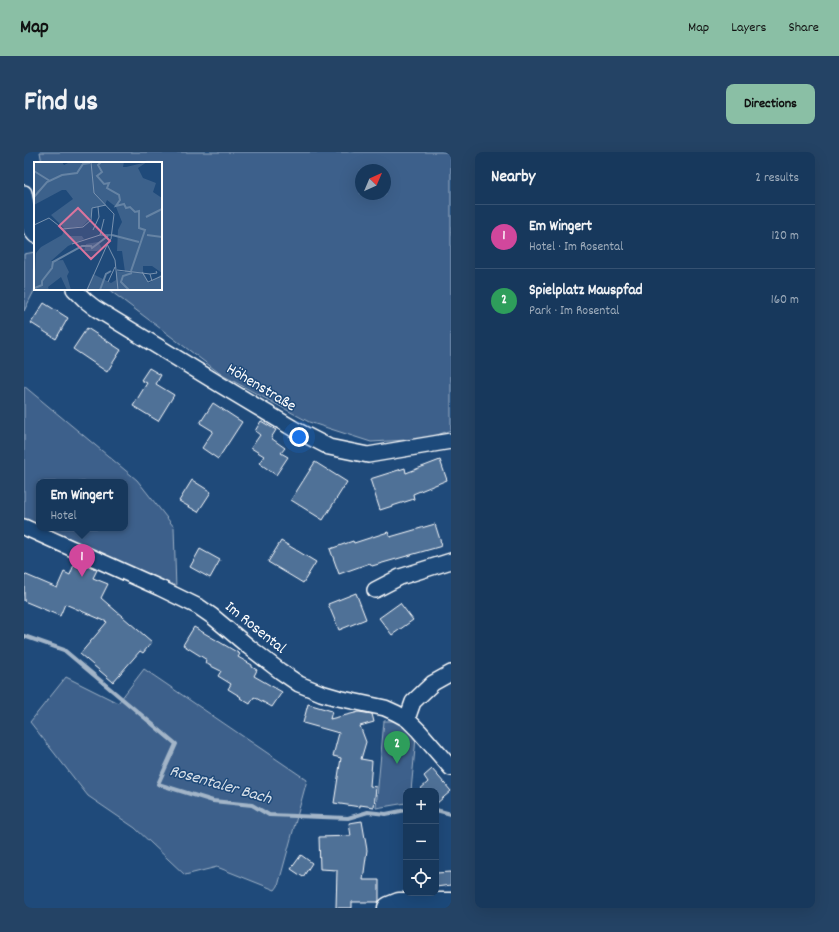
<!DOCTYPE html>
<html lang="en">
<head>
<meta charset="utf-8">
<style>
  :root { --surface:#17385c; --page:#244365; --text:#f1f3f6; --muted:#9eacbb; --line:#365272; --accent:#8abfa5 }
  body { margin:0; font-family:Dekko,sans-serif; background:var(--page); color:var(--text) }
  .controls { position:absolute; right:12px; bottom:12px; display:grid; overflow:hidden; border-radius:8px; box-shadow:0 4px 16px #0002 }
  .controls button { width:36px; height:36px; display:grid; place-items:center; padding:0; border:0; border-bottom:1px solid var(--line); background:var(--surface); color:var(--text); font:20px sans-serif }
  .compass { position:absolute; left:331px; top:12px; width:36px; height:36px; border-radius:50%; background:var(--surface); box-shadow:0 4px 16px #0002; rotate:44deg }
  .you { position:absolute; left:275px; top:285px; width:14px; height:14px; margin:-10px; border:3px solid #fff; border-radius:50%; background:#1a73e8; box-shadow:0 0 0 6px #1a73e833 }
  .badge { display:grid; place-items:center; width:26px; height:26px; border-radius:50%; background:var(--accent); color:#fff; font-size:13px; font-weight:700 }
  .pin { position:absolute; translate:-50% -33px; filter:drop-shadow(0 1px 2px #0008) }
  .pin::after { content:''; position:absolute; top:21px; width:14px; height:12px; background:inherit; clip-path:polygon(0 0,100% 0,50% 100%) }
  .popup { position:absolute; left:12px; top:327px; width:92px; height:52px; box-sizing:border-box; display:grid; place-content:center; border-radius:8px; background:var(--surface); filter:drop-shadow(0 1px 3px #0005); font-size:13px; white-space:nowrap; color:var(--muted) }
  .popup b { font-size:15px; color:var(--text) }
  .popup::after { content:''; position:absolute; left:50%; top:100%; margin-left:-8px; border:8px solid transparent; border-top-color:var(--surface) }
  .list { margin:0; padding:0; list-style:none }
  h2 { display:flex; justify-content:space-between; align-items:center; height:52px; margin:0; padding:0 16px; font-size:17px }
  h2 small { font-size:13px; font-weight:400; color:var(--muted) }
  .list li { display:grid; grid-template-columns:26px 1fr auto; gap:12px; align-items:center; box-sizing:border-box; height:64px; padding:0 16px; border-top:1px solid var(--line) }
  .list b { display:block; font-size:15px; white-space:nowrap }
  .list p { margin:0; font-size:13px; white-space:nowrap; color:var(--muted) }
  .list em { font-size:13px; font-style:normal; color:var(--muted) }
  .icon { flex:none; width:22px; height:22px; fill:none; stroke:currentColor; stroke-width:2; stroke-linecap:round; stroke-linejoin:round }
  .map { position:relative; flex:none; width:427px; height:756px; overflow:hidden; border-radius:8px }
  header { display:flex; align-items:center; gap:24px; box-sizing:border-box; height:56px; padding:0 20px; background:var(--accent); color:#111 }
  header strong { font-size:19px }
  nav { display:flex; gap:22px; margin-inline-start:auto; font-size:14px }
  .intro { display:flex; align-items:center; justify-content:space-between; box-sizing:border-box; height:96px; padding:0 24px }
  h1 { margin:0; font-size:28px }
  .button { padding:10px 18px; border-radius:8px; background:var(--accent); color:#111; font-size:14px; font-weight:700 }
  main { display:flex; gap:24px; padding:0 24px }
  aside { flex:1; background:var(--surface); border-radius:8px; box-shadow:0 4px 16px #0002 }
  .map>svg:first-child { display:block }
  .green { fill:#3c618b; stroke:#9eb0c5; fill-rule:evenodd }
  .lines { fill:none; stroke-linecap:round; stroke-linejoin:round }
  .stream { stroke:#a3b5c8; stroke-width:4 }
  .building { fill:#507197; stroke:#fff }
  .street-casing { stroke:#fff; stroke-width:18 }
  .secondary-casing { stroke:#fff; stroke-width:25 }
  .street { stroke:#1f4a7a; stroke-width:15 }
  .secondary { stroke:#1f4a7a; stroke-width:22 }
  .labels { text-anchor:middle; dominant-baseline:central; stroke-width:3; stroke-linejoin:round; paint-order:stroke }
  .street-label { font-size:16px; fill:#fff; stroke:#1f4a7a }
  .water-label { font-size:17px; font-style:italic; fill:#d8e0e8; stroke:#1f4a7a }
  .inset-river { fill:none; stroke:#6583a4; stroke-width:2 }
  .inset-road { fill:none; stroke:#7992af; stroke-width:1 }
  .view { fill:#da749d; fill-opacity:0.15; stroke:#da749d; stroke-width:2 }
  .inset-edge { fill:none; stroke:#fff; stroke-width:2 }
</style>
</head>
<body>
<header>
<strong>Map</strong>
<nav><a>Map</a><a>Layers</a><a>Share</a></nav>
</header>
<div class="intro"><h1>Find us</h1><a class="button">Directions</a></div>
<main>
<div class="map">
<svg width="427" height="756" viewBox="0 0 427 756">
  <rect width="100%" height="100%" fill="#1f4a7a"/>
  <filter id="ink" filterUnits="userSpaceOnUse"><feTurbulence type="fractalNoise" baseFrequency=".025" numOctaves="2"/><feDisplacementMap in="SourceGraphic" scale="8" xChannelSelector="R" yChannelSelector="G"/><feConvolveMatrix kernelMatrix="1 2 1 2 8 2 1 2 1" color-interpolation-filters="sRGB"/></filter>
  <g filter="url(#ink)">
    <g class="green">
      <path d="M16,0H427V278L402,287L347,290L285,270L198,223L84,137H137V11H18ZM337,18H361V42H337Z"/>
      <path d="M11,100V137L0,159V102Z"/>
      <path d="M0,234L113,328L150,375L152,437L16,376H101V330H15V376L0,369Z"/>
      <path d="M120,517L283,628L254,734L251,738L193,715L161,723L111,676L64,644L6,570L42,525L94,551Z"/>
      <path d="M360,569H372L392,586L387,639H382V651L352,656Z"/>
    </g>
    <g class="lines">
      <g class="stream">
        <path d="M0,484L40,498L152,592L134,632L189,649L228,653L245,663L324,666L344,660L362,662L382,658"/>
        <path d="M412,658L427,662"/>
      </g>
    </g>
    <g class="building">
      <path d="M20,151L44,166L32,187L7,171Z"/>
      <path d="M63,176L97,198L83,220L49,197Z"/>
      <path d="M125,216L137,223L132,232L150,243L134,269L109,254L123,231L117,228Z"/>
      <path d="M189,251L218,270L194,307L178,296L189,279L176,271Z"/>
      <path d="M237,269L252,278L247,286L261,296L257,301L264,305L252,323L235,311L240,304L227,296L236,283L231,279Z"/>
      <path d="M416,308L423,328L389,342L390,347L356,358L346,327L381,316L382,321Z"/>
      <path d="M291,310L323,330L299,368L267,348Z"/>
      <path d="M168,328L187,340L174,360L155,349Z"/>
      <path d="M411,372L418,394L348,414L346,411L315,422L306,397L329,389L330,391L364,380L366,385Z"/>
      <path d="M257,389L292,410L279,431L244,410Z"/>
      <path d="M176,397L196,408L186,426L166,415Z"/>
      <path d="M51,410L56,412L57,410L73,418L69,426L84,432L77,446L128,490L119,501L116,499L89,530L56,502L83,470L41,452L36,464L0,449V422L33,436L40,420L46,423Z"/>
      <path d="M332,441L342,467L315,478L304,452Z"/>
      <path d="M376,451L389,468L368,483L355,466Z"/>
      <path d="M170,475L216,502L214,505L228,513V515L233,518L230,524L258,540L248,555L230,545L226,552L216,546L217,545L204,537L207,532L194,524L197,519L181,511L183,508L159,493Z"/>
      <path d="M284,552L308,559L306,567L335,560L348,562L350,570L336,574L342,590L337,607L348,609L346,634L352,635L350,655L336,653V655L310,651L317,606L309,604L315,581L279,571Z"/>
      <path d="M408,617L427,639L412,652V639H394L404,630L400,624Z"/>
      <path d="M338,669L343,698L339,728H355V748L354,750H328V756H312L313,718L296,717L295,685L327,684L325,671Z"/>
      <path d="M277,703L288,711L279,725L267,717Z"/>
      <path d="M427,720V733L412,735V721Z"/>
    </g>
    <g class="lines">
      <g class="street-casing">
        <g id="street">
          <path d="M0,41L7,78L11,83"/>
          <path d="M50,137L62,149L71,156L195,232L270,277L305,295L344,303L427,289"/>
          <path d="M0,375L136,436L175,455L188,464L225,495L256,519L275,532L297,541L314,546L361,556L372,561L383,567L395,579L427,616"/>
          <path d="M351,438L376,425L427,409"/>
          <path d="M383,567L389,550L409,531L427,521"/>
        </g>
      </g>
      <g class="secondary-casing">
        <path id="secondary" d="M365,756L375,752H427"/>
      </g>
      <use href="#street" class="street"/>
      <use href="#secondary" class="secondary"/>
    </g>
  </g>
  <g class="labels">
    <g class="street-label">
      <text transform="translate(237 236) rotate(31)">Höhenstraße</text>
      <text transform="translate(231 476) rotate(39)">Im Rosental</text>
    </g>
    <g class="water-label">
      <text transform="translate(196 634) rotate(16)">Rosentaler Bach</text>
    </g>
  </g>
  <g transform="translate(10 10)">
    <rect width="128" height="128" fill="#1f4a7a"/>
    <path d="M0,0H28L30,3L36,0H90L89,5H92L113,0L104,6L109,16L122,21L119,30L128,36V111L118,104H109V109L115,121L128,112V128H52L59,112L77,121L82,118V109L91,110L88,89H83L84,68L88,60L82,45L73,38L71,43L58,46V54L49,64L31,67L33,74H48L50,77L34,84L17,99L29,98L35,110L33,114L37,128H33L27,115L14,125L15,128H0L2,91L7,85L28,73L31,67L17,53L39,37L32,28H28L0,43ZM64,80L68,86L63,89H50L52,82Z" fill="#3c618b"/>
    <path class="inset-river" d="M67,0L64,3L68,10L63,14L70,22L75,21L73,26L85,33L86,38L82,44L90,42L92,46L96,45L101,50L105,49V66L111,68L97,109M0,9L16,19M0,35L13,20L28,13L43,11L49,2L56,1M112,55L128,47M78,73L105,80M113,73L128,75M1,126L8,123V119L18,106L19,100L48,84H57L58,86L74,74M66,128L72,112L77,109M95,128L87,120L89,114L98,111"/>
    <path class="inset-road" d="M57,0L60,31L80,52L77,77L73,82L81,98L84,128M0,63L15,56L29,67L49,65L57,58L58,46L72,43M59,68L65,55L64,45M66,73L70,57M38,82L66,73H77M83,108L116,112M108,110L114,120L128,114M118,119L116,112L123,111L122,109M74,120L81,105M53,128L73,83"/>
    <path class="view" d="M44,46L76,79L57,97L25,64Z"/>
    <rect width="128" height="128" class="inset-edge"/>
  </g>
</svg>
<div class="controls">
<button>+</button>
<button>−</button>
<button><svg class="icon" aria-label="locate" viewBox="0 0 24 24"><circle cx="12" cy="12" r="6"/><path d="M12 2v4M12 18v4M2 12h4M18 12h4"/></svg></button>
</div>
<svg class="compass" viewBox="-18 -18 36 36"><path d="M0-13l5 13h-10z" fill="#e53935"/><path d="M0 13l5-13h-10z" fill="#9eacbb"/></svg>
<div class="you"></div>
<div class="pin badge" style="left:58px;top:425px;background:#d1479c">1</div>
<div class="popup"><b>Em Wingert</b>Hotel</div>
<div class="pin badge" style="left:373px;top:612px;background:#2e9e5b">2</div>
</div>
<aside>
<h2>Nearby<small>2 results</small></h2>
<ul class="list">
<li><span class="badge" style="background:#d1479c">1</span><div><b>Em Wingert</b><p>Hotel · Im Rosental</p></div><em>120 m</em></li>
<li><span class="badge" style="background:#2e9e5b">2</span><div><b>Spielplatz Mauspfad</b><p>Park · Im Rosental</p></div><em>160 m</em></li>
</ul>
</aside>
</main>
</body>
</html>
